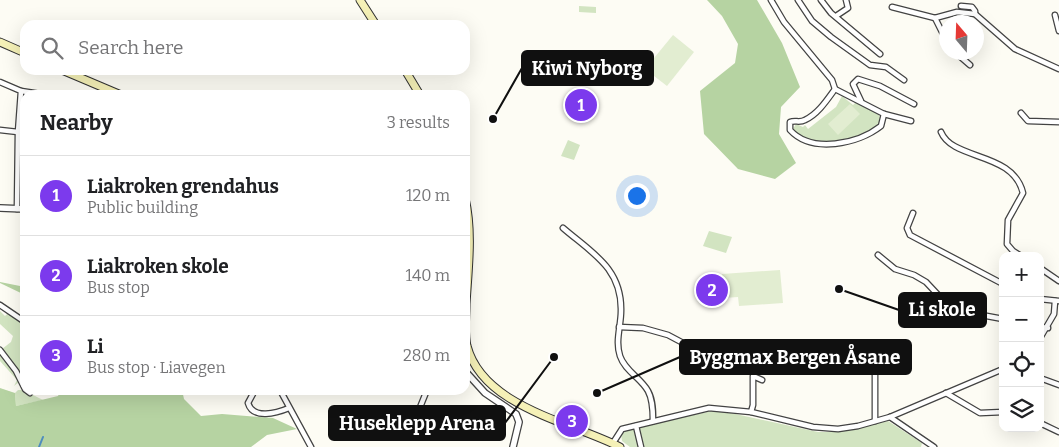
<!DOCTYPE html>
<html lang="en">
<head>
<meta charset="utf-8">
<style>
  :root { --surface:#fff; --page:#f2f2f2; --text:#202124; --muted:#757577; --line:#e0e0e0; --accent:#7c3aed }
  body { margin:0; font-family:Bitter,serif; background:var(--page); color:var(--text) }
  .controls { position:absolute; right:15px; bottom:15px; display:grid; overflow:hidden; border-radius:10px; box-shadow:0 5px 20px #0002 }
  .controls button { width:45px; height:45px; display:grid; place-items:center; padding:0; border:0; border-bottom:1px solid var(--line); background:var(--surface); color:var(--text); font:25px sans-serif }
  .compass { position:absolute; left:939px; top:15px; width:45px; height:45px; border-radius:50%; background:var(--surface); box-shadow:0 5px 20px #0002; rotate:341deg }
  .you { position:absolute; left:636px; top:195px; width:18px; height:18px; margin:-12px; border:4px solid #fff; border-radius:50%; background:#1a73e8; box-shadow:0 0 0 8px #1a73e833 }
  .badge { display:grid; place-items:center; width:32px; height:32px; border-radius:50%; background:var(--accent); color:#fff; font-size:16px; font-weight:700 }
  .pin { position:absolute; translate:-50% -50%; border:2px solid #fff; box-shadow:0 1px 5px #0006 }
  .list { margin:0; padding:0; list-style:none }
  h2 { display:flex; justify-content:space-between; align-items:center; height:65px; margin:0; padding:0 20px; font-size:21px }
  h2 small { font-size:16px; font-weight:400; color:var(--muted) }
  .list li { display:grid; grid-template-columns:32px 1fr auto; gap:15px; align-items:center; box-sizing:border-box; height:80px; padding:0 20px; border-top:1px solid var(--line) }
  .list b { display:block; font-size:19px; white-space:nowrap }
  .list p { margin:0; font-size:16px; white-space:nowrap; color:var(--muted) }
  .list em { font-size:16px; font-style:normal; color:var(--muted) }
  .icon { flex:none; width:28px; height:28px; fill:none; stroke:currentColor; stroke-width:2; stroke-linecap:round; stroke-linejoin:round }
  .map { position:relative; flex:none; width:1059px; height:447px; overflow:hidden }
  .search { position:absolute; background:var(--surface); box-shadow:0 5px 20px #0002; left:20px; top:20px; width:450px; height:55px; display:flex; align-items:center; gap:12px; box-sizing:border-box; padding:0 18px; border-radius:15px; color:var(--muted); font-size:19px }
  .panel { position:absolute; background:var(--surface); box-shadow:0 5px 20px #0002; left:20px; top:90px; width:450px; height:305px; border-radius:15px }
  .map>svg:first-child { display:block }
  .green { fill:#d2e4c1 }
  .forest { fill:#b6d3a2 }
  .pitch { fill:#e2edd1 }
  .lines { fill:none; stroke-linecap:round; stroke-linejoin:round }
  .stream { stroke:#4e8cbd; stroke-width:2 }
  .minor-casing { stroke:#434343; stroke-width:7 }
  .tertiary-casing { stroke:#434343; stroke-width:8 }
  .secondary-casing { stroke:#323232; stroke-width:9 }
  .minor { stroke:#fff; stroke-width:4.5 }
  .tertiary { stroke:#fff; stroke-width:5.5 }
  .secondary { stroke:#f5f1b7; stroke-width:7 }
  .leader { fill:none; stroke:#101010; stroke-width:2 }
  .callout-dot { fill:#101010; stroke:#fff; stroke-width:2 }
  .callout { fill:#101010; stroke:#101010; stroke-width:2 }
  .callout-label { font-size:19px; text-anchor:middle; font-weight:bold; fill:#fff }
</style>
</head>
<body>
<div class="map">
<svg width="1059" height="447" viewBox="0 0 1059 447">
  <rect width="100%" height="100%" fill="#fdfcf4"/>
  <g class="green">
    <path d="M579,6L596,7V13L579,12Z"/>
    <path d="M842,96L853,105L856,102L878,113L882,121C871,141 805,152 793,129L796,124L803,127L805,125L808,129L836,107Z"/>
    <path d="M568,140L580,145L574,160L561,156Z"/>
    <path d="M709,231L732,237L726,253L703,246Z"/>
    <path d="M0,311L5,316L8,313L25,324V382L2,349L11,342L13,336L0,324Z"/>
    <path d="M0,353L18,377L19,382L14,386L17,380L0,361Z"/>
    <path d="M18,390H23L43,400L16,406L15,393Z"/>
    <path d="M717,410L818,432H836L888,421L922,443L921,447H630L622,441L621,434L624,430Z"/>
  </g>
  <g class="forest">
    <path d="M707,0H757L782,43L800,87L781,107L779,134L796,163L775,179L738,169L704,134L700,91L735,63L738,44L722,16Z"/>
    <path d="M0,282L25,287V295L0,283Z"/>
    <path d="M0,388L15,393L16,406L58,396L61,390H182L184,399L201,416L222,414L273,418L297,429L267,435L251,447H0Z"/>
  </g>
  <g class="pitch">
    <path d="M673,35L694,52L667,86L645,69Z"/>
    <path d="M850,104L860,114L838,135L828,124Z"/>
    <path d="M780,270L783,303L739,306L738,297L724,298L722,274Z"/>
  </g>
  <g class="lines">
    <path class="stream" d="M39,447L43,437"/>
    <g class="minor-casing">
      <g id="minor">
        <path d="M771,0L784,22L832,80L835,89L884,114L911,121"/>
        <path d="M798,0L812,21L831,37L870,65L886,67L904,80"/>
        <path d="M821,0L831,13L880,54"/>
        <path d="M961,6L972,7L975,11V14"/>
        <path d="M892,7L935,18L957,12L975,14L1015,49L1059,69"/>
        <path d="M1055,15L1059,31"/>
        <path d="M836,16L848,8L846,0"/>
        <path d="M935,18L946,40"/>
        <path d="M955,52L970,65"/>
        <path d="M0,82L21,91L18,132L17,209"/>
        <path d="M835,89C827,100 818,114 805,120C800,123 795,120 790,122V130C812,154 858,144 881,126L884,114"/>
        <path d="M21,91L47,95"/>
        <path d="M861,101L853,84L858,79L880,86L914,104"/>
        <path d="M1021,113L1028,121L1059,122"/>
        <path d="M0,130L18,132"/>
        <path d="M941,132C953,161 1013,151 1023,193L1008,220L1007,244L1013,251L1021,256"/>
        <path d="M913,213L907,228L910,235L1003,284"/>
        <path d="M563,228C592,253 622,268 621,311C621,326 615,341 620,356C625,371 641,378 648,391C653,400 653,412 653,421"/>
        <path d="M878,255L895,269L914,275L926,282L941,298L976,314L1003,319"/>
        <path d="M1040,268L1059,281"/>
        <path d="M1040,299L1059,301"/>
        <path d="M0,305L25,322"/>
        <path d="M619,327L643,328L668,335L685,344L718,348L742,353"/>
        <path d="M1040,327L1048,328"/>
        <path d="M1040,338L1054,314L1055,301"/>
        <path d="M0,350L16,371L25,389"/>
        <path d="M803,357C825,357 868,346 875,375V421"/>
        <path d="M1040,378L1059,385"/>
        <path d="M26,390L30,393"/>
        <path d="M255,390L248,403C253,420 277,413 289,408"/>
        <path d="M280,390L311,447"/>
        <path d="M946,393L980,413L1003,412"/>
        <path d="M751,412L753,405V376L762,380"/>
        <path d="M890,417L934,447"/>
        <path d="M1040,423L1059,432"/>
        <path d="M636,426L641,447"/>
        <path d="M410,432L427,390"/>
        <path d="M613,443L622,429L709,408L751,412L813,427L838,429L858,426L890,417L1003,369"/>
      </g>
    </g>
    <g class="tertiary-casing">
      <g id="tertiary">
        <path d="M0,208L25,209"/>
        <path d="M465,371L485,393L516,414L519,422L513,447"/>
      </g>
    </g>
    <g class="secondary-casing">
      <g id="secondary">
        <path d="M360,0L376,25"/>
        <path d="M0,42L25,53"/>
        <path d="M62,70L121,95"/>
        <path d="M405,70L420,95"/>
        <path d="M465,198C473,232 468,270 466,304C466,318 464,333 467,346C483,407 571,422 620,447"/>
      </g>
    </g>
    <use href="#minor" class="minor"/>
    <use href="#tertiary" class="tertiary"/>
    <use href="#secondary" class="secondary"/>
  </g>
  <path class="leader" d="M493 119L522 68M839 289L899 310M597 393L680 357M554 357L505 423"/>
  <g class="callout-dot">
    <circle cx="493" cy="119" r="5"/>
    <circle cx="839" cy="289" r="5"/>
    <circle cx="597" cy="393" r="5"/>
    <circle cx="554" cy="357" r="5"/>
  </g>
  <g class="callout">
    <rect x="522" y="51" width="131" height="34" rx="5"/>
    <rect x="899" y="293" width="87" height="34" rx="5"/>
    <rect x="680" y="340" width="231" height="34" rx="5"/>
    <rect x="329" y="406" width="176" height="34" rx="5"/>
  </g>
  <g class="callout-label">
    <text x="587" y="75">Kiwi Nyborg</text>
    <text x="942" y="316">Li skole</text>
    <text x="795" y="364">Byggmax Bergen Åsane</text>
    <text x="417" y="430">Huseklepp Arena</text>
  </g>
</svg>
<div class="controls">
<button>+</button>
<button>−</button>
<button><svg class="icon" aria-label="locate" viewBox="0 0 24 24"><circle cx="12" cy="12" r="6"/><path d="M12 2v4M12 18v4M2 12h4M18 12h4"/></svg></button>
<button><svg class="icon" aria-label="layers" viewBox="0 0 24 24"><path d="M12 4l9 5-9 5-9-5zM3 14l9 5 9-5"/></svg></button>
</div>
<svg class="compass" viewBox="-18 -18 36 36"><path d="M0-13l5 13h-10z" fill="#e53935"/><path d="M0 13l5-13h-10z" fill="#757577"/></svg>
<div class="you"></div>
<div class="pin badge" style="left:581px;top:105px">1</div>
<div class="pin badge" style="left:712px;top:290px">2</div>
<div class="pin badge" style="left:572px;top:421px">3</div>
<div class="search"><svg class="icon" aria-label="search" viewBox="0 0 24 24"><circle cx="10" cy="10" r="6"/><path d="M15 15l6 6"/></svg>Search here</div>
<section class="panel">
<h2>Nearby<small>3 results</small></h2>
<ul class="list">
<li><span class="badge">1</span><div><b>Liakroken grendahus</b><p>Public building</p></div><em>120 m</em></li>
<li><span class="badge">2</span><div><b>Liakroken skole</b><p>Bus stop</p></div><em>140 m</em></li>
<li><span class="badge">3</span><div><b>Li</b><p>Bus stop · Liavegen</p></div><em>280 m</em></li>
</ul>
</section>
</div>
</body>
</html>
